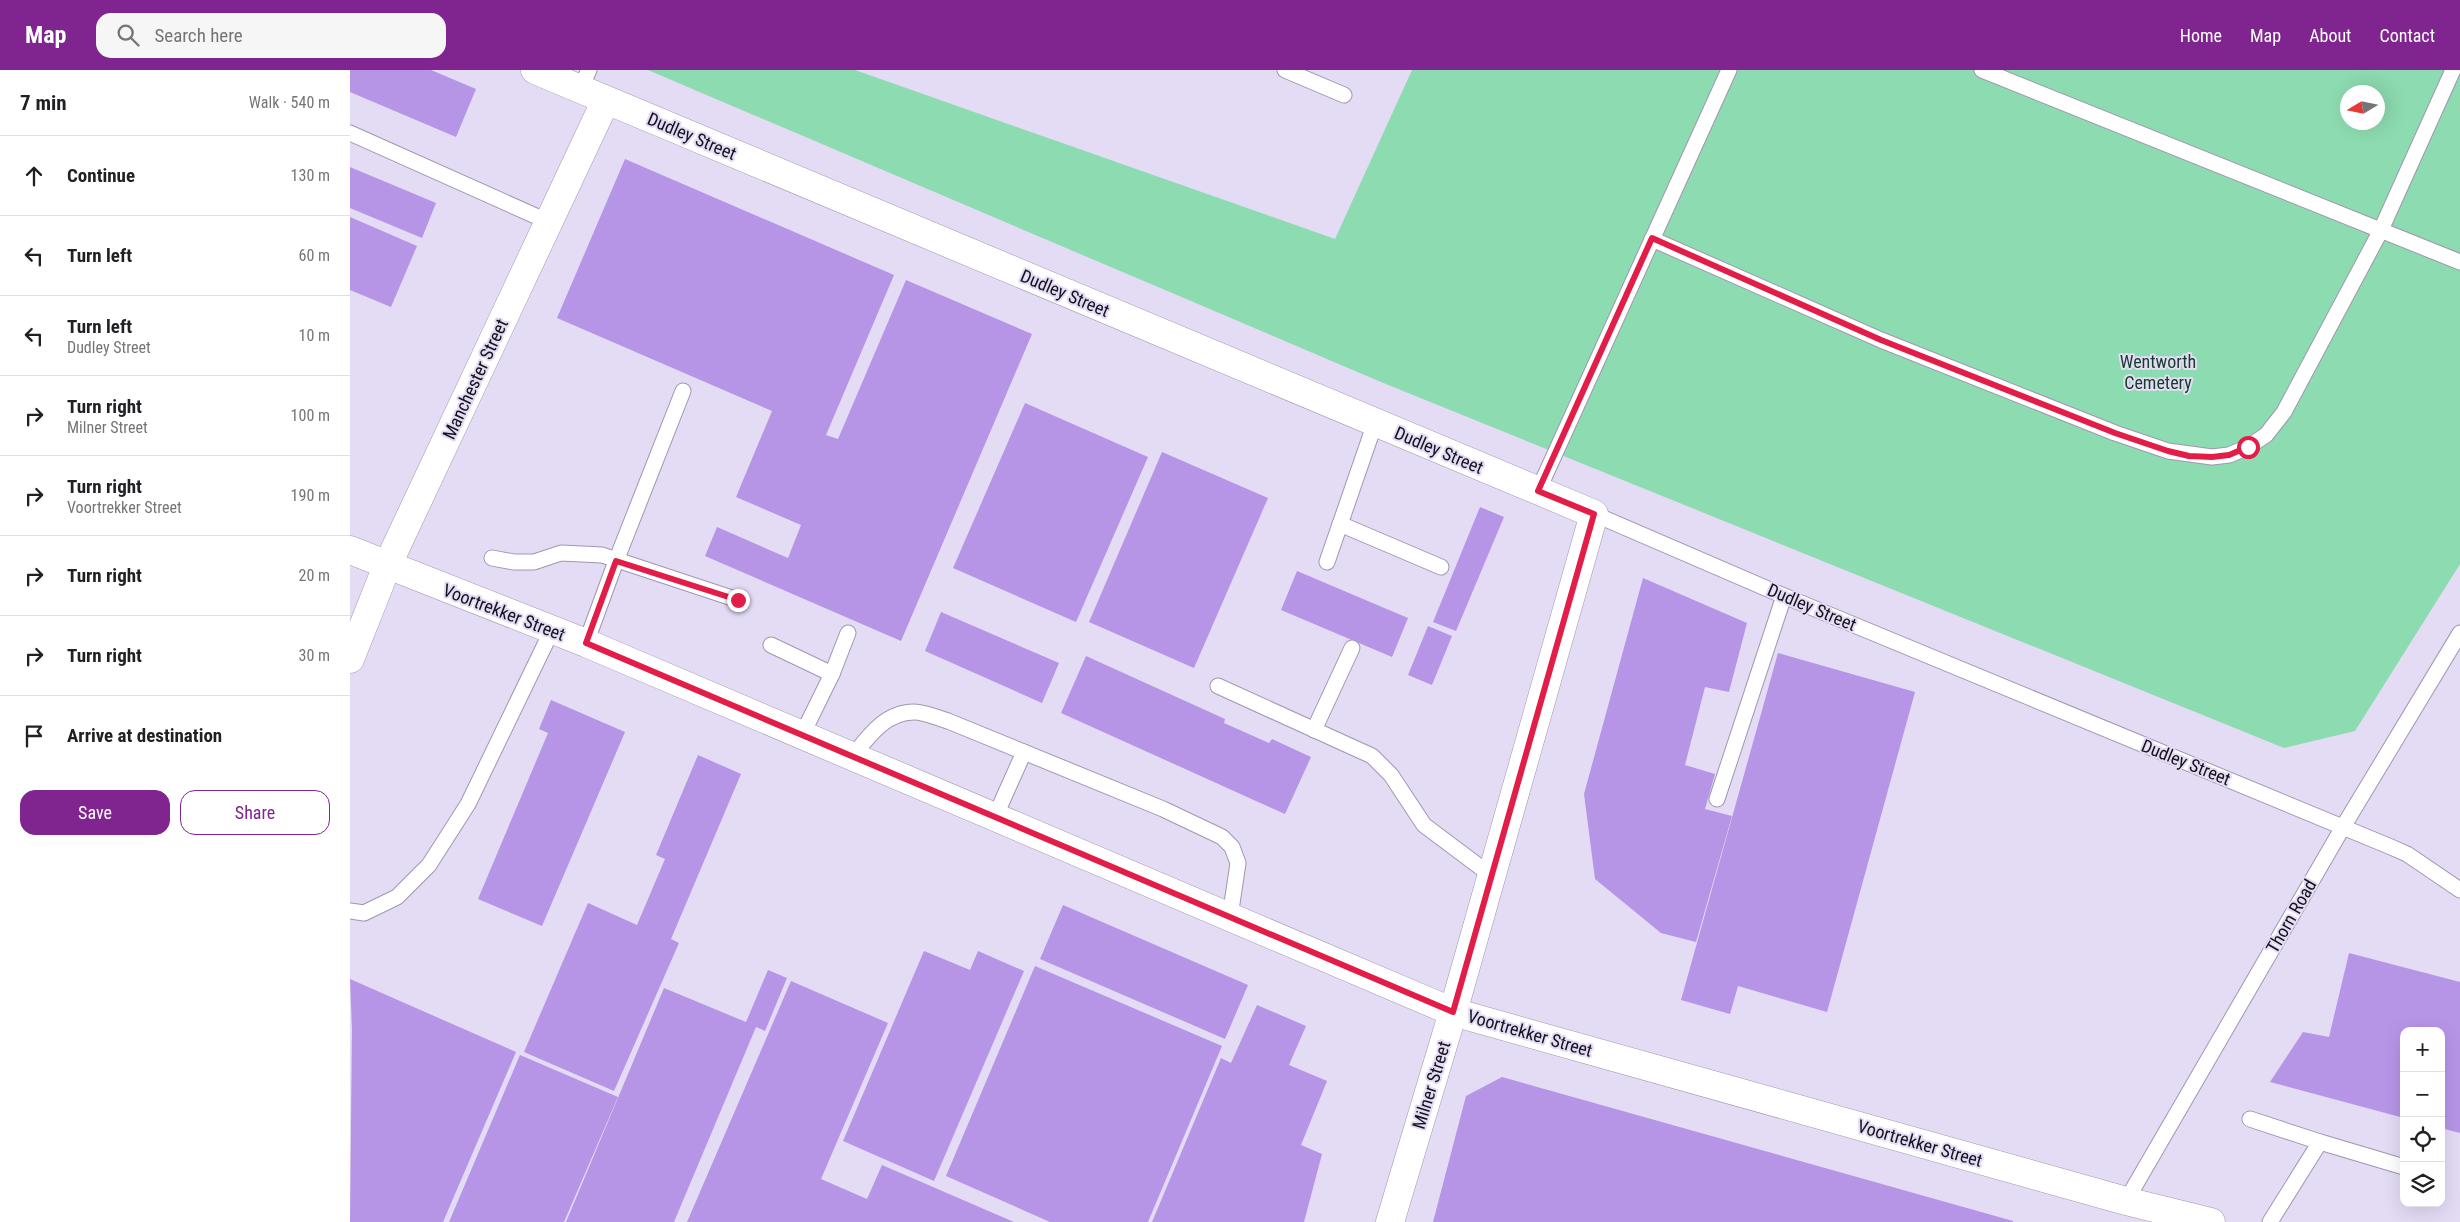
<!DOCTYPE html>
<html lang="en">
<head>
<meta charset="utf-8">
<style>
  :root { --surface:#fff; --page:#f6f6f6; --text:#202124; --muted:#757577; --line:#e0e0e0; --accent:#802490 }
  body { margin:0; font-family:"Roboto Condensed",sans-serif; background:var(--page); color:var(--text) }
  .controls { position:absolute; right:15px; bottom:15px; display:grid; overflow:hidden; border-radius:10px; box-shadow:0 5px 20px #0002 }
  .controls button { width:45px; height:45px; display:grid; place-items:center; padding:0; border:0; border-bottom:1px solid var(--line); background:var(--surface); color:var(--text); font:25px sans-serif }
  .compass { position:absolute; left:1990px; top:15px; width:45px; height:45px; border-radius:50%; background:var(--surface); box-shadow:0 5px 20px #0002; rotate:260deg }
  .stop { position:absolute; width:15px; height:15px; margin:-11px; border:4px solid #e11d48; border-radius:50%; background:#fff }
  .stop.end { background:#e11d48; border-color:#fff; box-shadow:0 1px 5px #0008 }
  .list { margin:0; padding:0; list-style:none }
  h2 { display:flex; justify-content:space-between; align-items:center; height:65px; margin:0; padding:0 20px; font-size:21px }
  h2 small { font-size:16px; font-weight:400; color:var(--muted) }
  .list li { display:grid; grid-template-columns:32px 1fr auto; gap:15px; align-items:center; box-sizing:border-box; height:80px; padding:0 20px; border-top:1px solid var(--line) }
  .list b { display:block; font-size:19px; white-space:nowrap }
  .list p { margin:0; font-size:16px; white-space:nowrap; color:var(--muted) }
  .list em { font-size:16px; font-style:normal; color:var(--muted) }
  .actions { display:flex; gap:10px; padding:15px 20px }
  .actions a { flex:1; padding:11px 0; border:1px solid var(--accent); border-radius:15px; text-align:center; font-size:18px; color:var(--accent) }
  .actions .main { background:var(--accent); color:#fff }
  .icon { flex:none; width:28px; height:28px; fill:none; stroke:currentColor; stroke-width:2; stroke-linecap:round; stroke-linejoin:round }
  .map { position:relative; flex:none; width:2110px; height:1152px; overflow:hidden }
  header { display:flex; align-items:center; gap:30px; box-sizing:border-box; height:70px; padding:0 25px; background:var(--accent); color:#fff }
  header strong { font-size:24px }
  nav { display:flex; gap:28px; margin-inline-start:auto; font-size:18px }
  .search { width:350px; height:45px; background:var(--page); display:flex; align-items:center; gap:12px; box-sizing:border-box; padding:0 18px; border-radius:15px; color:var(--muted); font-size:19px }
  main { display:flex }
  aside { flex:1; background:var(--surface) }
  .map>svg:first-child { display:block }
  .green { fill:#8ddbb0; fill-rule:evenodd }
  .building { fill:#b695e7 }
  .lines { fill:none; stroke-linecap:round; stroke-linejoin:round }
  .service-casing { stroke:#a097af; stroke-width:17 }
  .minor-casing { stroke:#a097af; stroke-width:29 }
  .service { stroke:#fff; stroke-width:15 }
  .minor { stroke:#fff; stroke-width:28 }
  .route { stroke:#e11d48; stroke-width:6 }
  .labels { text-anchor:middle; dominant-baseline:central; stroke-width:4; stroke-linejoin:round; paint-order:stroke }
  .street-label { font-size:18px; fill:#15121a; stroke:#e4dbf5 }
  .park-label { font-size:18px; fill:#143e29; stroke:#e4dbf5 }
</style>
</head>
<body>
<header>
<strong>Map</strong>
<div class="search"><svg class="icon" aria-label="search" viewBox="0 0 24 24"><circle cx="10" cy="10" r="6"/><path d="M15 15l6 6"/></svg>Search here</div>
<nav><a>Home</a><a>Map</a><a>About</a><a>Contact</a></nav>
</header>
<main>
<aside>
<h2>7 min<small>Walk · 540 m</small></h2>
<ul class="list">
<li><svg class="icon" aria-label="ahead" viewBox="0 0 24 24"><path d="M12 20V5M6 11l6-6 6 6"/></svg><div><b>Continue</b></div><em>130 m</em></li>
<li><svg class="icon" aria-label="left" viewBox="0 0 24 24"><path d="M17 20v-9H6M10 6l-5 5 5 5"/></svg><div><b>Turn left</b></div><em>60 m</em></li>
<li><svg class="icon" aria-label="left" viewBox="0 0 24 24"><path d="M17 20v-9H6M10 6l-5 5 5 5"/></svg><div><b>Turn left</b><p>Dudley Street</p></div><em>10 m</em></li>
<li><svg class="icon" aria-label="right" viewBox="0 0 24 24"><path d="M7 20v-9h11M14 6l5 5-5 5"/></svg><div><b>Turn right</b><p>Milner Street</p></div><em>100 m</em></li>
<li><svg class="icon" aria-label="right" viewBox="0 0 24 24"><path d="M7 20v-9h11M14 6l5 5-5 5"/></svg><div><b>Turn right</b><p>Voortrekker Street</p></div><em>190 m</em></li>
<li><svg class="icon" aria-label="right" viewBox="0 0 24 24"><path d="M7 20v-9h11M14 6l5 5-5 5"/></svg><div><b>Turn right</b></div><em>20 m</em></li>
<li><svg class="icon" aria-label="right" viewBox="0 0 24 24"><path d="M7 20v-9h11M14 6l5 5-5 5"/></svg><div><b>Turn right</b></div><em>30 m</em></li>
<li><svg class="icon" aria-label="arrive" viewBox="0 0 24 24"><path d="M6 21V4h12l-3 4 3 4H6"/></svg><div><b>Arrive at destination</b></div></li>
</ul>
<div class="actions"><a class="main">Save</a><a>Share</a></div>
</aside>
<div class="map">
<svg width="2110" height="1152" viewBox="0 0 2110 1152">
  <rect width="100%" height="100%" fill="#e4dbf5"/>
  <path class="green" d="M298,0H505L985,169L1062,0H2110V494L2005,661L1934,678L1031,312ZM1998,22H2028V52H1998Z"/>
  <g class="building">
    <path d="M0,0H81L126,19L106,67L0,22Z"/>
    <path d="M275,89L544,205L476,365L488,369L556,210L682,264L551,571L355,486L367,457L438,488L451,455L386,427L422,341L207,248Z"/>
    <path d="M0,97L86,133L72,168L0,138Z"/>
    <path d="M0,147L67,176L41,237L0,220Z"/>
    <path d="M675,333L798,387L726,552L603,498Z"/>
    <path d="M812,382L918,428L844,598L739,552Z"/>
    <path d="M1130,437L1154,447L1106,561L1083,552Z"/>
    <path d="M947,501L1058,548L1042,587L931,540Z"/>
    <path d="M1293,508L1397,553L1379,622L1355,617L1335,695L1365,704L1355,739L1382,746L1346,872L1311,863L1245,809L1234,724Z"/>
    <path d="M591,542L709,593L692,633L575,581Z"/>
    <path d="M1078,556L1102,566L1082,615L1058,605Z"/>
    <path d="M1428,583L1565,622L1477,942L1388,916L1380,944L1331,930Z"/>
    <path d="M736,586L875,649L874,653L919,673L922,669L961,687L935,744L711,643Z"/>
    <path d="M201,630L275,662L192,856L128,829L198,663L189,659Z"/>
    <path d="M348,685L391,704L321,869L329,873L264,1021L174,982L238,833L287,855L315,789L306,785Z"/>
    <path d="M713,835L898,915L875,969L690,889Z"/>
    <path d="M574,881L620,900L628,881L674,901L584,1111L493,1071Z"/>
    <path d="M1999,883L2110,912V1063L2091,1058V961H2054V1048L1920,1012L1953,962L1979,967Z"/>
    <path d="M685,896L872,976L798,1152H700L596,1106Z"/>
    <path d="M418,900L437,908L415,961L406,957L324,1152H216L314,918L396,952Z"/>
    <path d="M0,909L166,982L93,1152H0L2,959Z"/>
    <path d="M441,911L538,953L471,1109L517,1129L532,1095L664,1152H337Z"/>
    <path d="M907,935L956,956L939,995L977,1011L951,1075L972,1084L954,1152H802L871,988L881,993Z"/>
    <path d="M170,985L268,1027L214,1152H99Z"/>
    <path d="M1152,1007L1663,1151V1152H1083L1116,1026Z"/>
  </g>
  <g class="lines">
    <g class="service-casing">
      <g id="service">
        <path d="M935,0L994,25"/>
        <path d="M1632,0L2110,192"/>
        <path d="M230,19L239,0"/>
        <path d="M0,63L199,152"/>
        <path d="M1302,169L1531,270L1765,363L1818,381L1862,387L1879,385L1898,377L1916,365L1934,342L2030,162L2103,0"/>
        <path d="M1188,421L1379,0"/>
        <path d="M1244,444L1434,526L2041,777L2057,784L2110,820"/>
        <path d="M990,454L1091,497"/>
        <path d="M142,488L164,492H184L211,483L252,485L388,530"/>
        <path d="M977,492L1025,353"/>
        <path d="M236,573L266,491L333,321"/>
        <path d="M421,575L482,604"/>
        <path d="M868,616L1022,686L1041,705L1074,755L1142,806"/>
        <path d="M964,660L1002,578"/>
        <path d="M452,665L482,604L498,563"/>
        <path d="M502,687C518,667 535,642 564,642C575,642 588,648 598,651L813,739L872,767L882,777L888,793L880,847"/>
        <path d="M1367,729L1434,526"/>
        <path d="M645,747L674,682"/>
        <path d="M0,841L14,843L47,827L79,795L118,734L202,560"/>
        <path d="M1900,1049L1970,1072L1920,1152"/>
        <path d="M1970,1072L2054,1097"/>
        <path d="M1776,1131L1993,757L2110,563"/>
      </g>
    </g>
    <g class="minor-casing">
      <g id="minor">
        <path d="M185,0L1244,444L1103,942L1040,1152"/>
        <path d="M0,480L236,573L1103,942L1776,1131L1861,1152"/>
        <path d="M0,589L37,496L256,30"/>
      </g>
    </g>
    <use href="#service" class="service"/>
    <use href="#minor" class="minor"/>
  </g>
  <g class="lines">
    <path class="route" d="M388,530L266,491L236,573L1103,942L1244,444L1188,421L1302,168L1531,270L1765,363L1818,381L1839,386L1862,387L1879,385L1898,377"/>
  </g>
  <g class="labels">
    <g class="street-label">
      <text transform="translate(342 66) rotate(23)">Dudley Street</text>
      <text transform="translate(715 223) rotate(23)">Dudley Street</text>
      <text transform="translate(125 309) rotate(-65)">Manchester Street</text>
      <text transform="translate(1089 380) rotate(23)">Dudley Street</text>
      <text transform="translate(1462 537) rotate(23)">Dudley Street</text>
      <text transform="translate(154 542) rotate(21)">Voortrekker Street</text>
      <text transform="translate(1836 692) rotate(22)">Dudley Street</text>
      <text transform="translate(1941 846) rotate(-60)">Thorn Road</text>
      <text transform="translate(1180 963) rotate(16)">Voortrekker Street</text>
      <text transform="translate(1081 1015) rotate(-73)">Milner Street</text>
      <text transform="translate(1570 1073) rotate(16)">Voortrekker Street</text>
    </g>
    <g class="park-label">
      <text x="1808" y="291">Wentworth<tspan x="1808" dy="21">Cemetery</tspan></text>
    </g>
  </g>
</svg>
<div class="controls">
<button>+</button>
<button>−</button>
<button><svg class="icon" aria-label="locate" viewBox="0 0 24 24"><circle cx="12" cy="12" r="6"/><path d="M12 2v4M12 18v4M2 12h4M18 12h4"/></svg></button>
<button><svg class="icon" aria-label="layers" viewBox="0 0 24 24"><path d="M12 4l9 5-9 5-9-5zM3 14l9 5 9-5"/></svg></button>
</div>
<svg class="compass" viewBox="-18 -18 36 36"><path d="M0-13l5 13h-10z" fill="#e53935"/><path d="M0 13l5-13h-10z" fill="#757577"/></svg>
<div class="stop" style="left:1898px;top:377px"></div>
<div class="stop end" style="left:388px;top:530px"></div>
</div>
</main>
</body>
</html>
